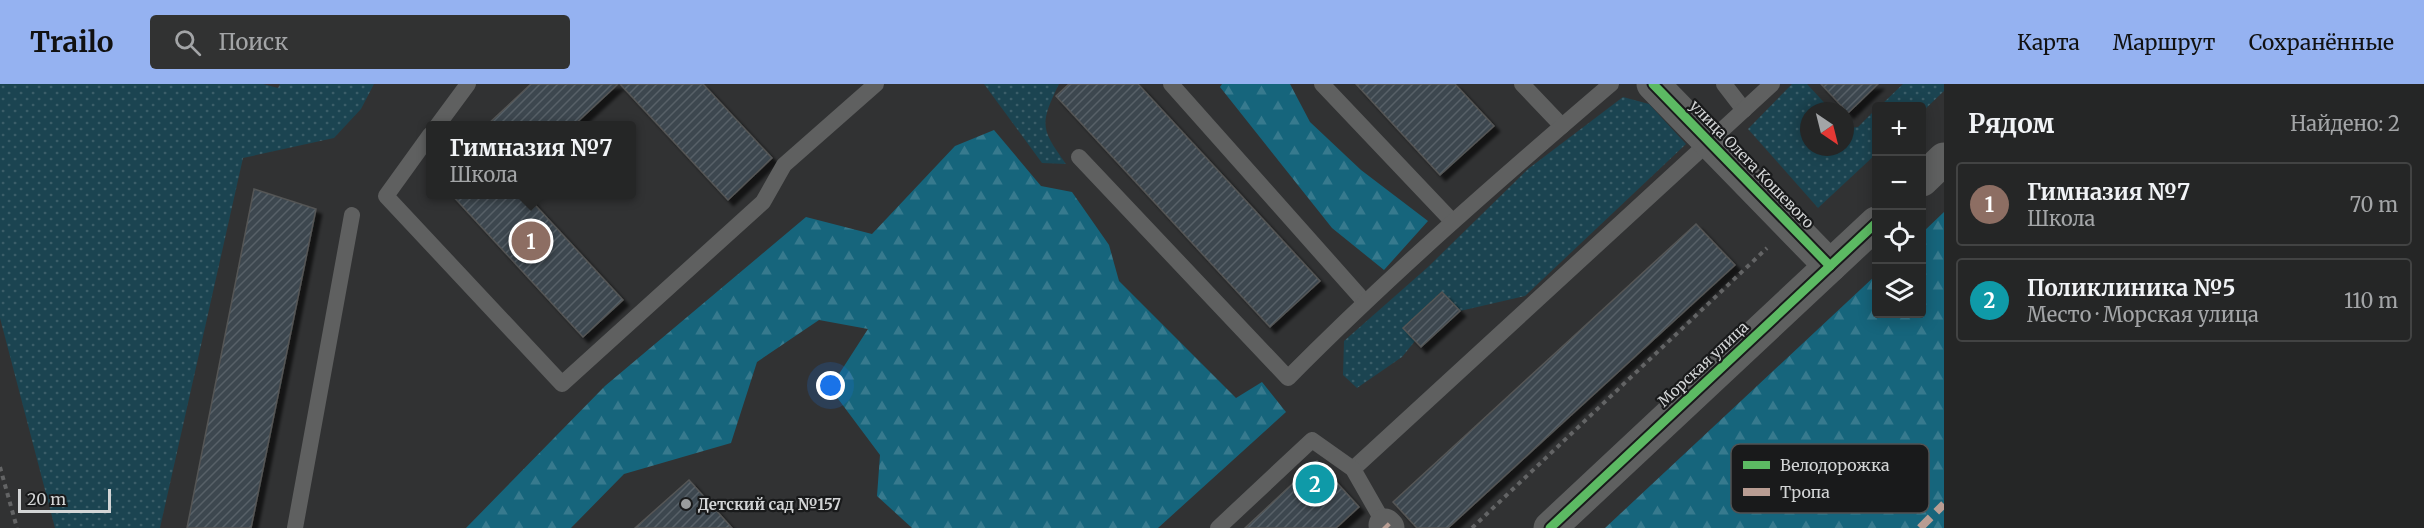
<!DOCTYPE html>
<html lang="ru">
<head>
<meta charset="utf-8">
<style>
  :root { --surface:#252626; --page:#313232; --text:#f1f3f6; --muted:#a3a5a7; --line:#424343; --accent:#95b2f1 }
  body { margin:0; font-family:Merriweather,serif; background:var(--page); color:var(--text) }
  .controls { position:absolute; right:18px; top:18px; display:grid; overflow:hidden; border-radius:6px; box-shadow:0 3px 15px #0003 }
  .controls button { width:54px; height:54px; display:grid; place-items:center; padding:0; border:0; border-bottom:2px solid var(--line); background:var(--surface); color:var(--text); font:30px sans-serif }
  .compass { position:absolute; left:1800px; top:18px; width:54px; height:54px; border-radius:50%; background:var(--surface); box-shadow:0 3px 15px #0003; rotate:145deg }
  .scale { position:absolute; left:18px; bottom:15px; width:93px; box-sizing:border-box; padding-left:6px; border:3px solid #d3d5d6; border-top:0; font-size:16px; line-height:21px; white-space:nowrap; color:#d3d5d6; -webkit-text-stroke:4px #191a1b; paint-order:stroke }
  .you { position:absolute; left:831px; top:302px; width:21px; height:21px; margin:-15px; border:4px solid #fff; border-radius:50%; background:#1a73e8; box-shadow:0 0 0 9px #1a73e833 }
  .badge { display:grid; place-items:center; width:39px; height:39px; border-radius:50%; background:var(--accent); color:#fff; font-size:20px; font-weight:700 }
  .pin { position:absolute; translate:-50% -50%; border:3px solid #fff; box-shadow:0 2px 6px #0006 }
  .popup { position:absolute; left:426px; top:37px; width:210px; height:78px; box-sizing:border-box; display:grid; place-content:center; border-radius:6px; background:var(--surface); filter:drop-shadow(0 2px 4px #0005); font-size:20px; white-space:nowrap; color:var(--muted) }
  .popup b { font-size:22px; color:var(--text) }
  .popup::after { content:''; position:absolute; left:50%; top:100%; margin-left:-12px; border:12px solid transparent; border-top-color:var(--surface) }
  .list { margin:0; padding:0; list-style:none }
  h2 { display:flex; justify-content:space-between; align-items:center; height:78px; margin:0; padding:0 24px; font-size:26px }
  h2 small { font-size:20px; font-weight:400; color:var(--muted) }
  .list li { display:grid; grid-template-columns:39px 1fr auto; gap:18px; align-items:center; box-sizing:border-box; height:84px; margin:0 12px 12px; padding:0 12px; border:2px solid var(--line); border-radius:6px }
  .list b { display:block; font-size:22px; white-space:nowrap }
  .list p { margin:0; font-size:20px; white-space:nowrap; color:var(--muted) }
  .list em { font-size:20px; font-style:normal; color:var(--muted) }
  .icon { flex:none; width:33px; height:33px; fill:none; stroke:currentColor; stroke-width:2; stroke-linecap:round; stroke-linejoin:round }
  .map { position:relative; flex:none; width:1944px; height:444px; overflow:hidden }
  header { display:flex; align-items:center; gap:36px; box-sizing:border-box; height:84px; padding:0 30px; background:var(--accent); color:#111 }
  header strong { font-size:28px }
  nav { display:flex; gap:33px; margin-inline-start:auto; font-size:21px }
  .search { width:420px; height:54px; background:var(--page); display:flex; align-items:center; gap:15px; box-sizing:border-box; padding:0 21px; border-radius:6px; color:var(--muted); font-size:22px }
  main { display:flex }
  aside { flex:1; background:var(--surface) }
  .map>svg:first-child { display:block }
  .grass { fill:url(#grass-dots) }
  .forest { fill:url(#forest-firs) }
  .building { fill:url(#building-hatch); stroke:#555656; stroke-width:1.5; filter:url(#shadow) }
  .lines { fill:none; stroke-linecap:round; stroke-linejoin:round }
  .path { stroke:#636465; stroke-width:4; stroke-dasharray:4.5 4.5; stroke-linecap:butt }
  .lane { stroke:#5f6060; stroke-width:16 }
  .street { stroke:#5f6060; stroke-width:33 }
  .secondary { stroke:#5f6060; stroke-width:33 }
  .quiet { stroke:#b99d93; stroke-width:8; stroke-dasharray:15 8; stroke-linecap:butt }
  .cycleway-casing { stroke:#191a1b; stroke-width:13 }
  .cycleway { stroke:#5cba63; stroke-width:9 }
  .poi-dot { fill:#9a9c9d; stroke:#191a1b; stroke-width:2 }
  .labels { text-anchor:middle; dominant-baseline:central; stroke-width:4.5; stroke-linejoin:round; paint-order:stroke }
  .street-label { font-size:15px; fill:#d3d5d6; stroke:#191a1b }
  .poi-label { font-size:15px; font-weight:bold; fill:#d3d5d6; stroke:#191a1b; text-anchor:start }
  .key { fill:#191a1b; stroke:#515253; stroke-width:1.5 }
  .key-label { font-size:16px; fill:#d3d5d6 }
</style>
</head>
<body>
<header>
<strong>Trailo</strong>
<div class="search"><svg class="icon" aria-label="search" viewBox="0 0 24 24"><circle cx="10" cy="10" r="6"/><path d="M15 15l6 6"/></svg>Поиск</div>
<nav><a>Карта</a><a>Маршрут</a><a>Сохранённые</a></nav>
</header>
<main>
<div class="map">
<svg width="1944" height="444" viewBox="0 0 1944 444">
  <defs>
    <pattern id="grass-dots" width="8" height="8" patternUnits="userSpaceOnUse" patternTransform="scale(1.5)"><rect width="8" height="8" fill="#1b4451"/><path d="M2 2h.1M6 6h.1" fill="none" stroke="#3b5e69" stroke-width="1.8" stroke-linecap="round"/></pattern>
    <pattern id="forest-firs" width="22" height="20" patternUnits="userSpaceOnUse" patternTransform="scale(1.5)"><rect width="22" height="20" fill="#16657c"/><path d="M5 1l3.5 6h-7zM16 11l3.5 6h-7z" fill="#377a8e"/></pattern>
    <pattern id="building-hatch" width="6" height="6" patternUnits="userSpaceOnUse" patternTransform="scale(1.5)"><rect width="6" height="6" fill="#3d474f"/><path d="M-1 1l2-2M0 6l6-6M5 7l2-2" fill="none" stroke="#586168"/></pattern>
    <filter id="shadow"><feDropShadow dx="5.5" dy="5.5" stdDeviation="1.5" flood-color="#0009"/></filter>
  </defs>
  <rect width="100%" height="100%" fill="#313233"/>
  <g class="grass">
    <path d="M0,0H263L278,4L280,0H374L361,25L334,54L243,74L160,444H55L0,234Z"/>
    <path d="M984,0H1059C1039,41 1041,45 1066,80L1042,79Z"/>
    <path d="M1792,0H1807L1832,27H1809V63H1845V41L1849,44L1858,43L1876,25V70L1818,124L1748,45Z"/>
    <path d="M1903,0H1944V7L1922,28V22H1880Z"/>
    <path d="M1623,13L1649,20L1686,60L1525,212L1460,227L1441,208L1403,244L1415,257L1402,273L1357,304L1343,291L1344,257L1428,183L1528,85Z"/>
  </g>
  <g class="forest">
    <path d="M1222,0H1290L1310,38L1361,86L1428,137L1384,186L1332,144L1220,3Z"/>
    <path d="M994,46L1041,102L1072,108L1109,161L1119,197L1236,314L1262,298L1286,328L1158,444H912L877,412L880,371L830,304L868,245L819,236L757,278L731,359L624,390L571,444H466L605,302L806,133L872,150L955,62Z"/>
    <path d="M1944,128V444H1605L1876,191V230H1922V149Z"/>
  </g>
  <g class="building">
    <path d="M531,0H618L573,42H486Z"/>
    <path d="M620,0H703L772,74L728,116Z"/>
    <path d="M1069,0H1138L1320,197L1270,243L1056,12Z"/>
    <path d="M1356,0H1455L1494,42L1440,91Z"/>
    <path d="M1821,0H1878L1848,29Z"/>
    <path d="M254,105L316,125L251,444H187Z"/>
    <path d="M451,110H525L623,216L583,253Z"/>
    <path d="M1696,140L1735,181L1448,444H1417L1393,418Z"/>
    <path d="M1442,208L1460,227L1421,263L1403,244Z"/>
    <path d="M1317,377L1359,423L1336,444H1245Z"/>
    <path d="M689,396L732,444H635Z"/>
  </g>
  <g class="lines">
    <g class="path">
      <path d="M0,383L17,444"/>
      <path d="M1472,444L1767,164"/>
    </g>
    <g class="lane">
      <path d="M1171,0L1364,217"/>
      <path d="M1322,0L1452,137"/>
      <path d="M1522,0L1562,42"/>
      <path d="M1724,0L1744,26"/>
      <path d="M437,42L468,0"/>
      <path d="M430,51L386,112L562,300L763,118L784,81L876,0"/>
      <path d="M1079,73L1288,294C1391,190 1500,95 1611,0"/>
      <path d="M1353,385L1772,0"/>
      <path d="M295,444L352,131"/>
      <path d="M1218,444L1312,356L1353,385L1385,441L1382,444"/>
    </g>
    <g class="street">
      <path d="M1653,0L1830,182"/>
      <path d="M1385,441L1388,444"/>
    </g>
    <g class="secondary">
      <path d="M1922,96L1944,75"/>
      <path d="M1550,444L1876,139"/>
    </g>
    <g class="quiet">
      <path d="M1385,441L1388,444"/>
      <path d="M1920,444L1944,420"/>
    </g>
    <g class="cycleway-casing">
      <g id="cycleway">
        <path d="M1653,0L1830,182"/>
        <path d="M1550,444L1876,139"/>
      </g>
    </g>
    <use href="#cycleway" class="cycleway"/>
  </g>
  <circle class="poi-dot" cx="686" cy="420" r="6"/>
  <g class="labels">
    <g class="street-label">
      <text transform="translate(1752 80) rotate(46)">улица Олега Кошевого</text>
      <text transform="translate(1703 280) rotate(-43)">Морская улица</text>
    </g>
    <g class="poi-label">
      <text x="698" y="420">Детский сад №157</text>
    </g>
  </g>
  <rect x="1731" y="360" width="198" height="69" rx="9" class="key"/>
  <rect x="1743" y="377" width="27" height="8" fill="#5cba63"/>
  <rect x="1743" y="404" width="27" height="8" fill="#b99d93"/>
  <g class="key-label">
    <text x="1780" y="387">Велодорожка</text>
    <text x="1780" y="414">Тропа</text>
  </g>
</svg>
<div class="controls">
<button>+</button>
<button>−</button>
<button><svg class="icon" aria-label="locate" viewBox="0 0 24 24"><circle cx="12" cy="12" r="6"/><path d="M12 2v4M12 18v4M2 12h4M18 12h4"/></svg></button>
<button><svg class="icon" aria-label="layers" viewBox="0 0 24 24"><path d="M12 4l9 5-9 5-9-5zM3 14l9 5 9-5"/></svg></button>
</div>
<svg class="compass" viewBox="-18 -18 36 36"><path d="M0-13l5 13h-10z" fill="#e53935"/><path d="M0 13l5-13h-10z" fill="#a3a5a7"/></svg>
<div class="scale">20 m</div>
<div class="you"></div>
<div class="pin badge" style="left:531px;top:157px;background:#8d6e63">1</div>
<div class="popup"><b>Гимназия №7</b>Школа</div>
<div class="pin badge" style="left:1315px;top:400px;background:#0f9aa8">2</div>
</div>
<aside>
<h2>Рядом<small>Найдено: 2</small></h2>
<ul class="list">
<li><span class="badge" style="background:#8d6e63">1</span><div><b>Гимназия №7</b><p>Школа</p></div><em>70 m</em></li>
<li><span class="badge" style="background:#0f9aa8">2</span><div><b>Поликлиника №5</b><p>Место · Морская улица</p></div><em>110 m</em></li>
</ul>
</aside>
</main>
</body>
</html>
